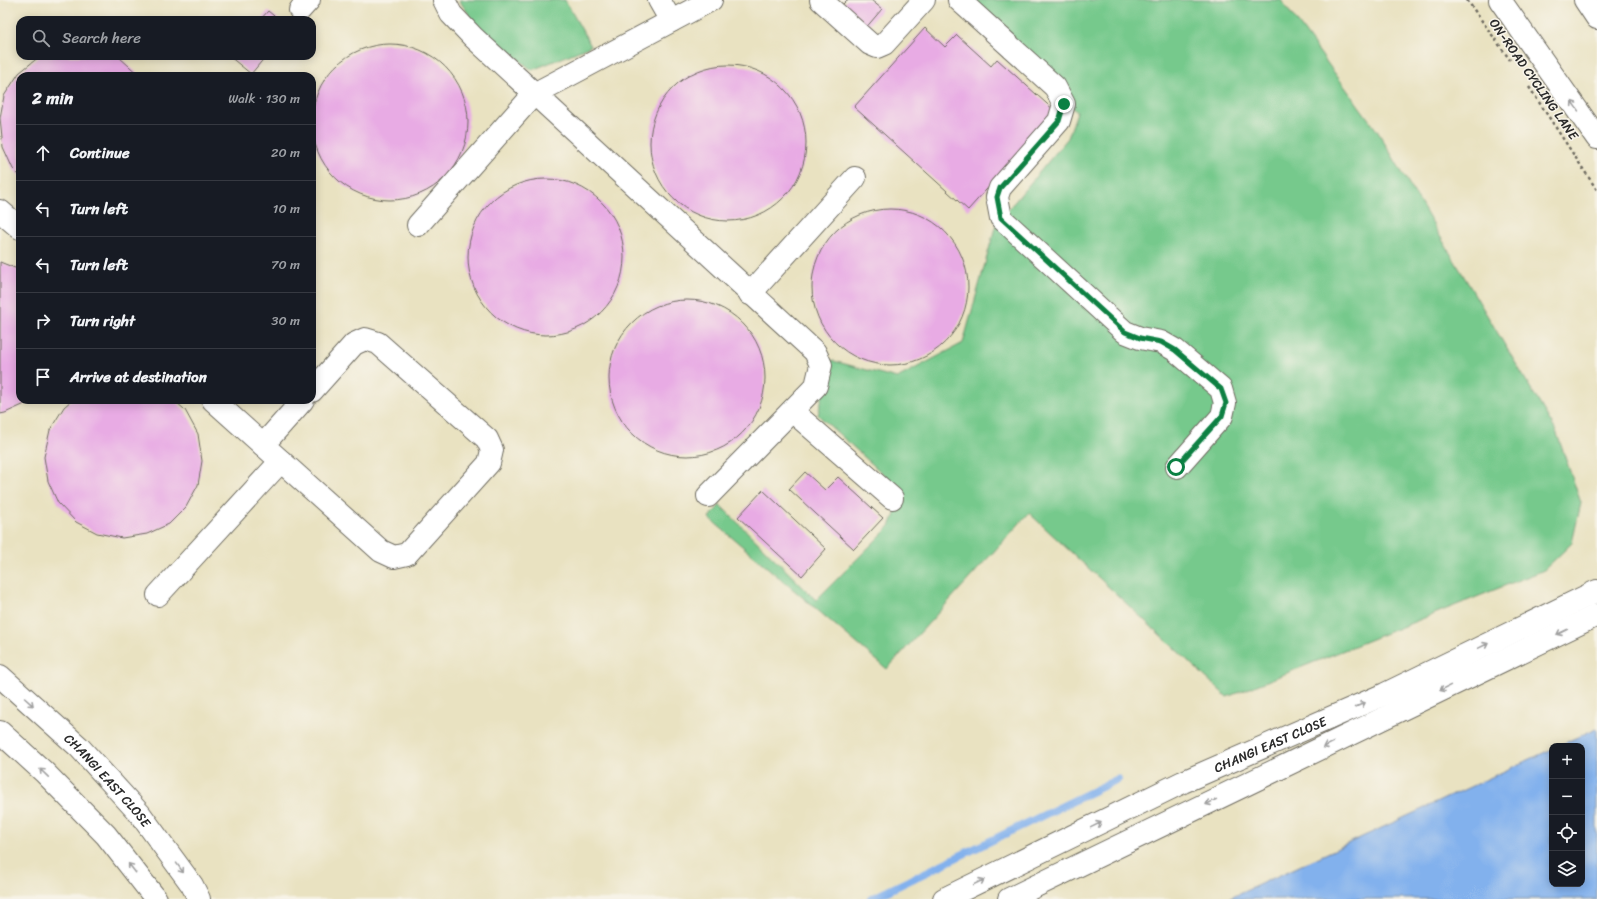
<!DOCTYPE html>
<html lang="en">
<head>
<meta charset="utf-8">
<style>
  :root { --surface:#171b24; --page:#20242c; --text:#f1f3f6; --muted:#9ea1a6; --line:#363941 }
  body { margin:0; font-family:Sriracha,sans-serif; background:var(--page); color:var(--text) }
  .controls { position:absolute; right:12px; bottom:12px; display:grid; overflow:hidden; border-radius:8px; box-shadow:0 2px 10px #0003 }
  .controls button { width:36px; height:36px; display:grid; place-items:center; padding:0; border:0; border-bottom:1px solid var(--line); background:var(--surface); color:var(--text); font:20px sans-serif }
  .stop { position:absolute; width:12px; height:12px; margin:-9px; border:3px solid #0b8043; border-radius:50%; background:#fff }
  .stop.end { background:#0b8043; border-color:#fff; box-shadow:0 1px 4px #0008 }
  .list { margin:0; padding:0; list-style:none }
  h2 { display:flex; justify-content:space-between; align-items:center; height:52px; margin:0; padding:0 16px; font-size:17px }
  h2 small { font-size:13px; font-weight:400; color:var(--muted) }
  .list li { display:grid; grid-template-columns:26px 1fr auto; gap:12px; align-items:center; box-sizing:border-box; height:56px; padding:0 16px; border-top:1px solid var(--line) }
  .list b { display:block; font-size:15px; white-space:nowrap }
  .list em { font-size:13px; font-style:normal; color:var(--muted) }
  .icon { flex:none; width:22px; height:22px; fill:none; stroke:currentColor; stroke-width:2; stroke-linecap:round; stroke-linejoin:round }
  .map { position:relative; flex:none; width:1597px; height:899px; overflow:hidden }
  .search { position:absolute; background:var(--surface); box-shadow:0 2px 10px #0003; left:16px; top:16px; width:300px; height:44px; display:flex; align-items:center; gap:10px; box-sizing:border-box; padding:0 14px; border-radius:12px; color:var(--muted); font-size:15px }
  .panel { position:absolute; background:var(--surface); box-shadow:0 2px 10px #0003; left:16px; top:72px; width:300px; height:332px; border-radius:12px }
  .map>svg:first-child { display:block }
  .green { fill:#76c98c; stroke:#507a5c }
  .water { fill:#82b1ed; stroke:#566e8c }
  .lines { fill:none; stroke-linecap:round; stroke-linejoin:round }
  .stream { stroke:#82b1ed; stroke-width:8 }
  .building { fill:#e8abe4 }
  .minor-casing { stroke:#6e6b60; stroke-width:24 }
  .major-casing { stroke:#6e6b60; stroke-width:24 }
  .path { stroke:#6e6b60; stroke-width:2.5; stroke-dasharray:3 3; stroke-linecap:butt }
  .minor { stroke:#fff; stroke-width:22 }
  .major { stroke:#fff; stroke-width:22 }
  .oneway { stroke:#a0a0a0 }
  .route { stroke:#0b8043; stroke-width:5 }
  .labels { text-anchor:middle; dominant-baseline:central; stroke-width:3; stroke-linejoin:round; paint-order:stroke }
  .street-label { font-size:13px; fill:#2b2b2b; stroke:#f7f3e8 }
</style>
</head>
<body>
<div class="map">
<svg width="1597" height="899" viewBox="0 0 1597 899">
  <rect width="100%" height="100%" fill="#f7f3e8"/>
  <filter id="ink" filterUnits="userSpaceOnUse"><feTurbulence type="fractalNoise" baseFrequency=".025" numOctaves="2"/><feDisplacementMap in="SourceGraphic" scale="8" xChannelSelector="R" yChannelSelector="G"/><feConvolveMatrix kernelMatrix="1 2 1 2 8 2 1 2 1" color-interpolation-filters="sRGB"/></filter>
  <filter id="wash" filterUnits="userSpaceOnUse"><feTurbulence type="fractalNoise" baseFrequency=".012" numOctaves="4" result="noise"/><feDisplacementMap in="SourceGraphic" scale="16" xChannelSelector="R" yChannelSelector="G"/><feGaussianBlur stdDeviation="0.9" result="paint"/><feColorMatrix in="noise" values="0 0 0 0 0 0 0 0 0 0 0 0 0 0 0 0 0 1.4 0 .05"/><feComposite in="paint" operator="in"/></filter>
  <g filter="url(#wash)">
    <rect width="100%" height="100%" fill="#e9e2c1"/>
    <g class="green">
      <path d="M459,0H565L591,46L532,70L478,28Z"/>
      <path d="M951,0H1281L1378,132L1556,431L1581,503L1572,543L1544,570L1227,697L1029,513L887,669L709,518L720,505L816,600L890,526L904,493L818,415L830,360L897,378L963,343L996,224L1068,138L1077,112Z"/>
    </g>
    <path class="water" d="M1597,728V899H1228L1552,749V884H1582V746H1558Z"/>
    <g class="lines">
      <path class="stream" d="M871,899L1118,779"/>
    </g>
    <g id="blocks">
      <g class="building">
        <path d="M847,0H871L882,9L864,30L839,8Z"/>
        <path d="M268,11L279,20H260Z"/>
        <path d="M925,28L945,47L957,35L991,66L997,59L1056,112L968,210L854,107Z"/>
        <circle cx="390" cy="122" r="78"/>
        <path d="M40,56H115L119,57L140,76H20V176L13,169L3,147L0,118L4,96L19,73Z"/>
        <path d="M229,56H266L251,74Z"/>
        <circle cx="728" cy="143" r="78"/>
        <circle cx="546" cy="257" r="78"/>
        <circle cx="890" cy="287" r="78"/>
        <path d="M0,262L20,270V400H30L27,403L5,413L0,414Z"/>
        <circle cx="687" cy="378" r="78"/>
        <path d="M72,400H174L185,410L198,434L202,461L198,485L186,507L169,524L147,534L122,538L97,533L76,522L58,503L48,481L44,457L50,430L64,407Z"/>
        <path d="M805,472L825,490L838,477L883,518L854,549L789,489Z"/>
        <path d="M763,490L826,549L802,576L738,517Z"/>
      </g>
    </g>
  </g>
  <g filter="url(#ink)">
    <use href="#blocks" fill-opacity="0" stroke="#6e6b60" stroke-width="1"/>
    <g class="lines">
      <g class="minor-casing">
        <g id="minor">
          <path d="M444,0L451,14L473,37L815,352L821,365L816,386L708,496"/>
          <path d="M659,0L671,21"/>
          <path d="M821,0L870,44L877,47L884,44L924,0"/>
          <path d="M959,0L1055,87L1064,104L1059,121L1000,188L997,197L1001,218L1125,332L1140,338L1161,342L1175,350L1221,389L1225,403L1222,416L1177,467"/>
          <path d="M300,10L309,0"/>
          <path d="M0,211L20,228"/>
          <path d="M418,225L534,94L711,0"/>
          <path d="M750,294L855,178"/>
          <path d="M213,400L381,551L394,557L407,554L489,463L492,450L487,439L378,343L365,339L354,344L312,391"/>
          <path d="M792,411L892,498"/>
          <path d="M263,445L303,400"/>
          <path d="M158,595L281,461"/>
          <path id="s1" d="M0,676L79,747L140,814L192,885L199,899"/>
          <path d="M0,732L44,772L106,835L156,899"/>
          <path id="s2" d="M944,899L1183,782L1385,694L1597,591"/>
          <path d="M1009,899L1597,615"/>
        </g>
      </g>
      <g class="major-casing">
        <g id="major">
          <path d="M1500,0L1597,138"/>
          <path d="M1585,0L1597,18"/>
        </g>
      </g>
      <g class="path">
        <path d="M1467,0L1510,60"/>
        <path d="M1529,87L1597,190"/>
      </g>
      <use href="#minor" class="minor"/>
      <use href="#major" class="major"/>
    </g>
    <defs><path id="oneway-shaft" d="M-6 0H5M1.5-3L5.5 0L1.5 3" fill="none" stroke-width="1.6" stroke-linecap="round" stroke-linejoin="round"/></defs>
    <g class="oneway">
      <use href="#oneway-shaft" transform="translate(1575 106) rotate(-125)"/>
      <use href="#oneway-shaft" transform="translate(1562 632) rotate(154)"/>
      <use href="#oneway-shaft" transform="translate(1483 646) rotate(-26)"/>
      <use href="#oneway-shaft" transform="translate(1445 688) rotate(154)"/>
      <use href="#oneway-shaft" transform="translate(29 702) rotate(42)"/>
      <use href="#oneway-shaft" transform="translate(1360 705) rotate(-24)"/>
      <use href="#oneway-shaft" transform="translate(1328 745) rotate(154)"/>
      <use href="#oneway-shaft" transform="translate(44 773) rotate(-136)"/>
      <use href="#oneway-shaft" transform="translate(1211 802) rotate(154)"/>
      <use href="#oneway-shaft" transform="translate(1096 825) rotate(-26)"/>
      <use href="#oneway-shaft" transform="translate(132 868) rotate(-128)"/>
      <use href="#oneway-shaft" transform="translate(180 868) rotate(54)"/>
      <use href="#oneway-shaft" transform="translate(979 882) rotate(-26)"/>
    </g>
  </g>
  <g class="lines" filter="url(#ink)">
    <path class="route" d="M1064,104L1059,121L1000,188L997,197L1001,218L1125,332L1140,338L1161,342L1175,350L1221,389L1226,403L1222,416L1176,467"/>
  </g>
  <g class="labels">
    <g class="street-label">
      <text transform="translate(1534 79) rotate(55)">ON-ROAD CYCLING LANE</text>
      <text stroke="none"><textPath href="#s2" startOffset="361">CHANGI EAST CLOSE</textPath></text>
      <text stroke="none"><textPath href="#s1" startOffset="150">CHANGI EAST CLOSE</textPath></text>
    </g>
  </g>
</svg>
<div class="controls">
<button>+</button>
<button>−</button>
<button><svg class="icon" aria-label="locate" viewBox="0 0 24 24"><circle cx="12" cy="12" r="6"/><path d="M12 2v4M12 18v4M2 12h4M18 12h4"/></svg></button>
<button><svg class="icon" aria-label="layers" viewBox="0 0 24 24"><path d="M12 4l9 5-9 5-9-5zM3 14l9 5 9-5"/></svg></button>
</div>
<div class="stop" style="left:1176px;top:467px"></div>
<div class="stop end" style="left:1064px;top:104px"></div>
<div class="search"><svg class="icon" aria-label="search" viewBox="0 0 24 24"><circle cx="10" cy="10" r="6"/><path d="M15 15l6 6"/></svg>Search here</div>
<section class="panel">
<h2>2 min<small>Walk · 130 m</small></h2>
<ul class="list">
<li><svg class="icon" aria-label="ahead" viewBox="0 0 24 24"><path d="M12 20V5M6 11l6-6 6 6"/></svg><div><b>Continue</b></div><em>20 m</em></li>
<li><svg class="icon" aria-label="left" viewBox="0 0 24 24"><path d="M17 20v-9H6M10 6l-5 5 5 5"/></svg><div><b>Turn left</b></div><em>10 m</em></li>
<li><svg class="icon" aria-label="left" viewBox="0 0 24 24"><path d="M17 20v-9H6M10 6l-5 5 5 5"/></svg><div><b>Turn left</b></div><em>70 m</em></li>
<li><svg class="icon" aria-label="right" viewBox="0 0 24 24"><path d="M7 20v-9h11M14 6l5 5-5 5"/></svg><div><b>Turn right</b></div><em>30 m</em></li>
<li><svg class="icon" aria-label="arrive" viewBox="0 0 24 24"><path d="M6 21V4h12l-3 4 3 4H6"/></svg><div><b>Arrive at destination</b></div></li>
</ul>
</section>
</div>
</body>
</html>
